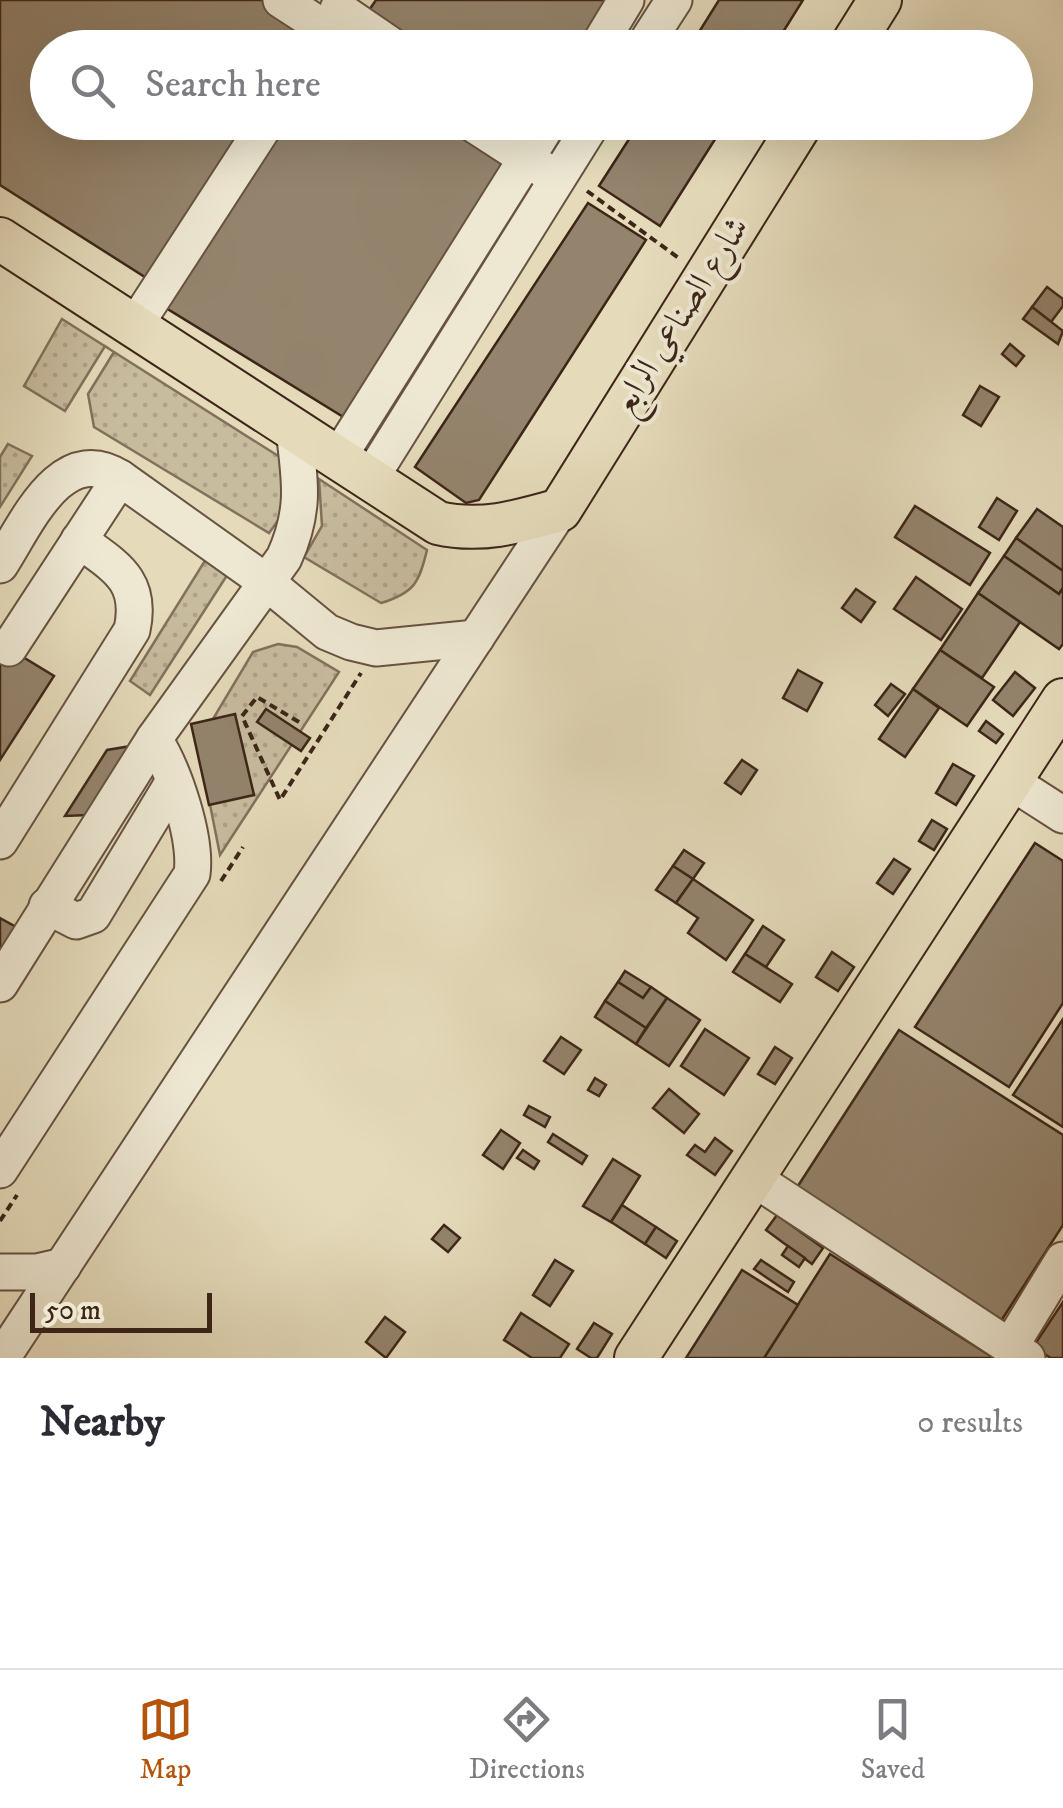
<!DOCTYPE html>
<html lang="en">
<head>
<meta charset="utf-8">
<style>
  :root { --surface:#fff; --page:#f2f2f3; --text:#2b2b33; --muted:#7c7c81; --line:#e1e1e2; --accent:#b45309 }
  body { margin:0; font-family:"IM FELL DW Pica",Amiri,serif; background:var(--page); color:var(--text) }
  .scale { position:absolute; left:30px; bottom:25px; width:182px; box-sizing:border-box; padding-left:10px; border:5px solid #3d2618; border-top:0; font-size:28px; line-height:35px; white-space:nowrap; color:#3d2618; -webkit-text-stroke:8px #eee8d3; paint-order:stroke }
  .list { margin:0; padding:0; list-style:none }
  h2 { display:flex; justify-content:space-between; align-items:center; height:130px; margin:0; padding:0 40px; font-size:42px }
  h2 small { font-size:32px; font-weight:400; color:var(--muted) }
  .icon { flex:none; width:55px; height:55px; fill:none; stroke:currentColor; stroke-width:2; stroke-linecap:round; stroke-linejoin:round }
  .map { position:relative; flex:none; width:1063px; height:1358px; overflow:hidden }
  .search { position:absolute; background:var(--surface); box-shadow:0 10px 40px #0002; left:30px; right:30px; top:30px; height:110px; display:flex; align-items:center; gap:25px; box-sizing:border-box; padding:0 35px; border-radius:55px; color:var(--muted); font-size:38px }
  .sheet { height:310px; background:var(--surface) }
  nav { display:flex; justify-content:space-around; align-items:center; box-sizing:border-box; height:140px; border-top:2px solid var(--line); background:var(--surface); font-size:28px; color:var(--muted) }
  nav a { display:grid; justify-items:center; gap:5px }
  nav .on { color:var(--accent) }
  .map>svg:first-child { display:block }
  .park { fill:url(#park-dots); stroke:#82715c; stroke-width:2.5 }
  .building { fill:#94846d; stroke:#3d2618; stroke-width:2.5 }
  .lines { fill:none; stroke-linecap:round; stroke-linejoin:round }
  .minor-casing { stroke:#675341; stroke-width:39 }
  .major-casing { stroke:#3d2618; stroke-width:46 }
  .path { stroke:#3d2618; stroke-width:4; stroke-dasharray:8 5; stroke-linecap:butt }
  .minor { stroke:#eee8d3; stroke-width:35 }
  .major { stroke:#e5dbbb; stroke-width:42 }
  .labels { text-anchor:middle; dominant-baseline:central; stroke-width:8; stroke-linejoin:round; paint-order:stroke }
  .street-label { font-size:35px; fill:#3d2618; stroke:#eee8d3 }
</style>
</head>
<body>
<div class="map">
<svg width="1063" height="1358" viewBox="0 0 1063 1358">
  <defs>
    <pattern id="park-dots" width="8" height="8" patternUnits="userSpaceOnUse" patternTransform="scale(2.5)"><rect width="8" height="8" fill="#c8bc9f"/><path d="M2 2h.1M6 6h.1" fill="none" stroke="#ada188" stroke-width="1.8" stroke-linecap="round"/></pattern>
  </defs>
  <rect width="100%" height="100%" fill="#e5dbbb"/>
  <filter id="stains"><feTurbulence type="fractalNoise" baseFrequency=".002" numOctaves="4"/><feColorMatrix values="0 0 0 0 .2 0 0 0 0 .09 0 0 0 0 .02 0 0 0 .5 -.17"/></filter>
  <radialGradient id="worn" r=".72"><stop offset=".6" stop-color="#630" stop-opacity="0"/><stop offset="1" stop-color="#630" stop-opacity=".3"/></radialGradient>
  <g class="park">
    <path d="M62,319L283,459L282,515L269,533L94,427L88,394L114,352L105,346L65,411L24,386Z"/>
    <path d="M8,444L32,456L0,507V457Z"/>
    <path d="M319,479L427,550C419,583 414,593 381,603L304,557L322,526Z"/>
    <path d="M211,551L233,566L150,695L130,681Z"/>
    <path d="M278,644L297,647L339,672L220,855L198,744L253,652Z"/>
  </g>
  <g class="building">
    <path d="M0,0H275L311,23L296,48H48V122H248L148,279L0,185Z"/>
    <path d="M376,0H620L589,48H407L363,19Z"/>
    <path d="M719,0H803L773,48H689Z"/>
    <path d="M282,122H457L509,155L345,418L166,308Z"/>
    <path d="M640,122H726L660,226L599,186Z"/>
    <path d="M588,203L646,240L479,500L466,503L415,467Z"/>
    <path d="M1047,287L1063,299V306L1051,322L1032,307Z"/>
    <path d="M1032,307L1063,331L1058,344L1023,319Z"/>
    <path d="M1010,344L1024,356L1016,366L1002,354Z"/>
    <path d="M980,386L999,397L981,426L963,415Z"/>
    <path d="M997,498L1017,511L999,540L979,527Z"/>
    <path d="M915,506L990,553L970,585L895,537Z"/>
    <path d="M1037,509L1063,527V571L1016,538Z"/>
    <path d="M1016,538L1063,571V588L1059,594L1004,556Z"/>
    <path d="M1004,556L1059,594L1063,588V644L1059,649L978,593Z"/>
    <path d="M916,577L962,609L941,640L894,609Z"/>
    <path d="M856,589L875,602L861,622L842,608Z"/>
    <path d="M978,593L1020,622L982,678L940,650Z"/>
    <path d="M0,643L54,676L0,760Z"/>
    <path d="M940,650L994,687L967,726L913,689Z"/>
    <path d="M798,670L822,683L807,711L783,698Z"/>
    <path d="M1015,672L1035,688L1013,716L993,700Z"/>
    <path d="M891,684L905,694L888,716L875,705Z"/>
    <path d="M913,689L939,708L905,757L879,739Z"/>
    <path d="M266,709L310,738L301,751L257,722Z"/>
    <path d="M235,714L254,795L209,805L191,724Z"/>
    <path d="M986,721L1003,734L996,743L979,731Z"/>
    <path d="M131,746L88,815L65,816L107,750Z"/>
    <path d="M742,760L757,770L741,794L725,783Z"/>
    <path d="M953,764L974,776L956,805L936,793Z"/>
    <path d="M932,820L947,829L934,850L919,841Z"/>
    <path d="M1035,843L1063,861V1003L1009,1087L915,1027Z"/>
    <path d="M684,850L704,863L693,879L673,866Z"/>
    <path d="M894,859L910,869L893,894L877,883Z"/>
    <path d="M673,866L693,879L676,903L656,890Z"/>
    <path d="M693,879L753,920L726,960L688,933L698,918L676,903Z"/>
    <path d="M0,918L18,928L0,958Z"/>
    <path d="M763,926L784,940L766,967L745,954Z"/>
    <path d="M832,952L854,967L838,991L816,977Z"/>
    <path d="M745,954L792,984L780,1002L733,972Z"/>
    <path d="M625,971L651,987L643,998L618,982Z"/>
    <path d="M618,982L643,998L651,987L667,998L646,1028L605,1001Z"/>
    <path d="M667,998L700,1020L669,1066L636,1044Z"/>
    <path d="M605,1001L646,1028L636,1044L595,1017Z"/>
    <path d="M1063,1019V1127L1013,1095Z"/>
    <path d="M705,1029L749,1058L724,1095L681,1066Z"/>
    <path d="M899,1030L1063,1135V1225L1001,1321L796,1189Z"/>
    <path d="M561,1037L581,1050L564,1074L544,1061Z"/>
    <path d="M775,1047L792,1058L775,1084L758,1074Z"/>
    <path d="M595,1078L606,1085L599,1096L588,1090Z"/>
    <path d="M669,1089L699,1114L684,1133L653,1108Z"/>
    <path d="M529,1106L550,1117L545,1127L524,1115Z"/>
    <path d="M501,1130L520,1143L503,1169L483,1155Z"/>
    <path d="M553,1134L587,1156L582,1164L548,1142Z"/>
    <path d="M715,1138L732,1151L715,1175L687,1155L695,1145L705,1152Z"/>
    <path d="M523,1150L539,1161L534,1169L517,1158Z"/>
    <path d="M613,1159L640,1176L611,1222L583,1206Z"/>
    <path d="M622,1205L656,1227L645,1244L611,1222Z"/>
    <path d="M777,1215L823,1248L812,1264L766,1230Z"/>
    <path d="M444,1225L460,1238L448,1252L432,1239Z"/>
    <path d="M656,1227L677,1241L666,1258L645,1244Z"/>
    <path d="M788,1246L805,1258L799,1267L782,1255Z"/>
    <path d="M830,1254L994,1358H764Z"/>
    <path d="M555,1260L573,1271L550,1306L533,1295Z"/>
    <path d="M761,1260L794,1282L788,1292L754,1269Z"/>
    <path d="M742,1270L798,1305L764,1358H686Z"/>
    <path d="M1063,1302V1358H1051L1033,1347Z"/>
    <path d="M521,1313L569,1344L560,1358H532L504,1340Z"/>
    <path d="M385,1317L405,1332L386,1358L366,1342Z"/>
    <path d="M594,1323L612,1334L597,1358H591L577,1349Z"/>
  </g>
  <g class="lines">
    <g class="minor-casing">
      <g id="minor">
        <path d="M281,0L355,48"/>
        <path d="M338,9L395,48"/>
        <path d="M597,48L626,0"/>
        <path d="M643,48L674,0"/>
        <path d="M470,122L544,170"/>
        <path d="M536,143L549,122"/>
        <path d="M134,327L267,122"/>
        <path d="M338,458L526,159"/>
        <path d="M370,479L593,122"/>
        <path d="M0,565C26,525 61,440 120,478L265,581L327,632L351,642L376,648L476,638"/>
        <path d="M9,648L120,478"/>
        <path d="M1010,781L1063,815"/>
        <path d="M0,841L132,630C143,579 114,566 79,540"/>
        <path d="M47,906L76,921L93,915L174,781"/>
        <path d="M0,984L154,739L284,558C306,510 300,480 294,430"/>
        <path d="M0,1170L192,874C197,838 174,770 154,739"/>
        <path d="M753,1178L1027,1358"/>
        <path d="M0,1272H37L63,1266"/>
        <path d="M1010,1347L1063,1260"/>
        <path d="M2,1358L560,510"/>
      </g>
    </g>
    <g class="major-casing">
      <g id="major">
        <path d="M850,48L880,0"/>
        <path d="M0,239L438,523C481,533 518,522 560,510L802,122"/>
        <path d="M636,1358L1063,700"/>
      </g>
    </g>
    <g class="path">
      <path d="M587,191L680,259"/>
      <path d="M299,722L257,697L242,716L280,800L361,673"/>
      <path d="M221,881L243,847"/>
      <path d="M0,1221L17,1195"/>
    </g>
    <use href="#minor" class="minor"/>
    <use href="#major" class="major"/>
  </g>
  <g class="labels">
    <g class="street-label">
      <text transform="translate(681 316) rotate(-58)">شارع الصناعي الرابع</text>
    </g>
  </g>
  <rect width="100%" height="100%" filter="url(#stains)"/>
  <rect width="100%" height="100%" fill="url(#worn)"/>
</svg>
<div class="scale">50 m</div>
<div class="search"><svg class="icon" aria-label="search" viewBox="0 0 24 24"><circle cx="10" cy="10" r="6"/><path d="M15 15l6 6"/></svg>Search here</div>
</div>
<section class="sheet">
<h2>Nearby<small>0 results</small></h2>
<ul class="list">
</ul>
</section>
<nav>
<a class="on"><svg class="icon" aria-label="map" viewBox="0 0 24 24"><path d="M3 6l6-2 6 2 6-2v14l-6 2-6-2-6 2zM9 4v14M15 6v14"/></svg>Map</a>
<a><svg class="icon" aria-label="directions" viewBox="0 0 24 24"><path d="M12 3l9 9-9 9-9-9zM9 14v-3h6M13 9l2 2-2 2"/></svg>Directions</a>
<a><svg class="icon" aria-label="saved" viewBox="0 0 24 24"><path d="M7 4h10v16l-5-4-5 4z"/></svg>Saved</a>
</nav>
</body>
</html>
